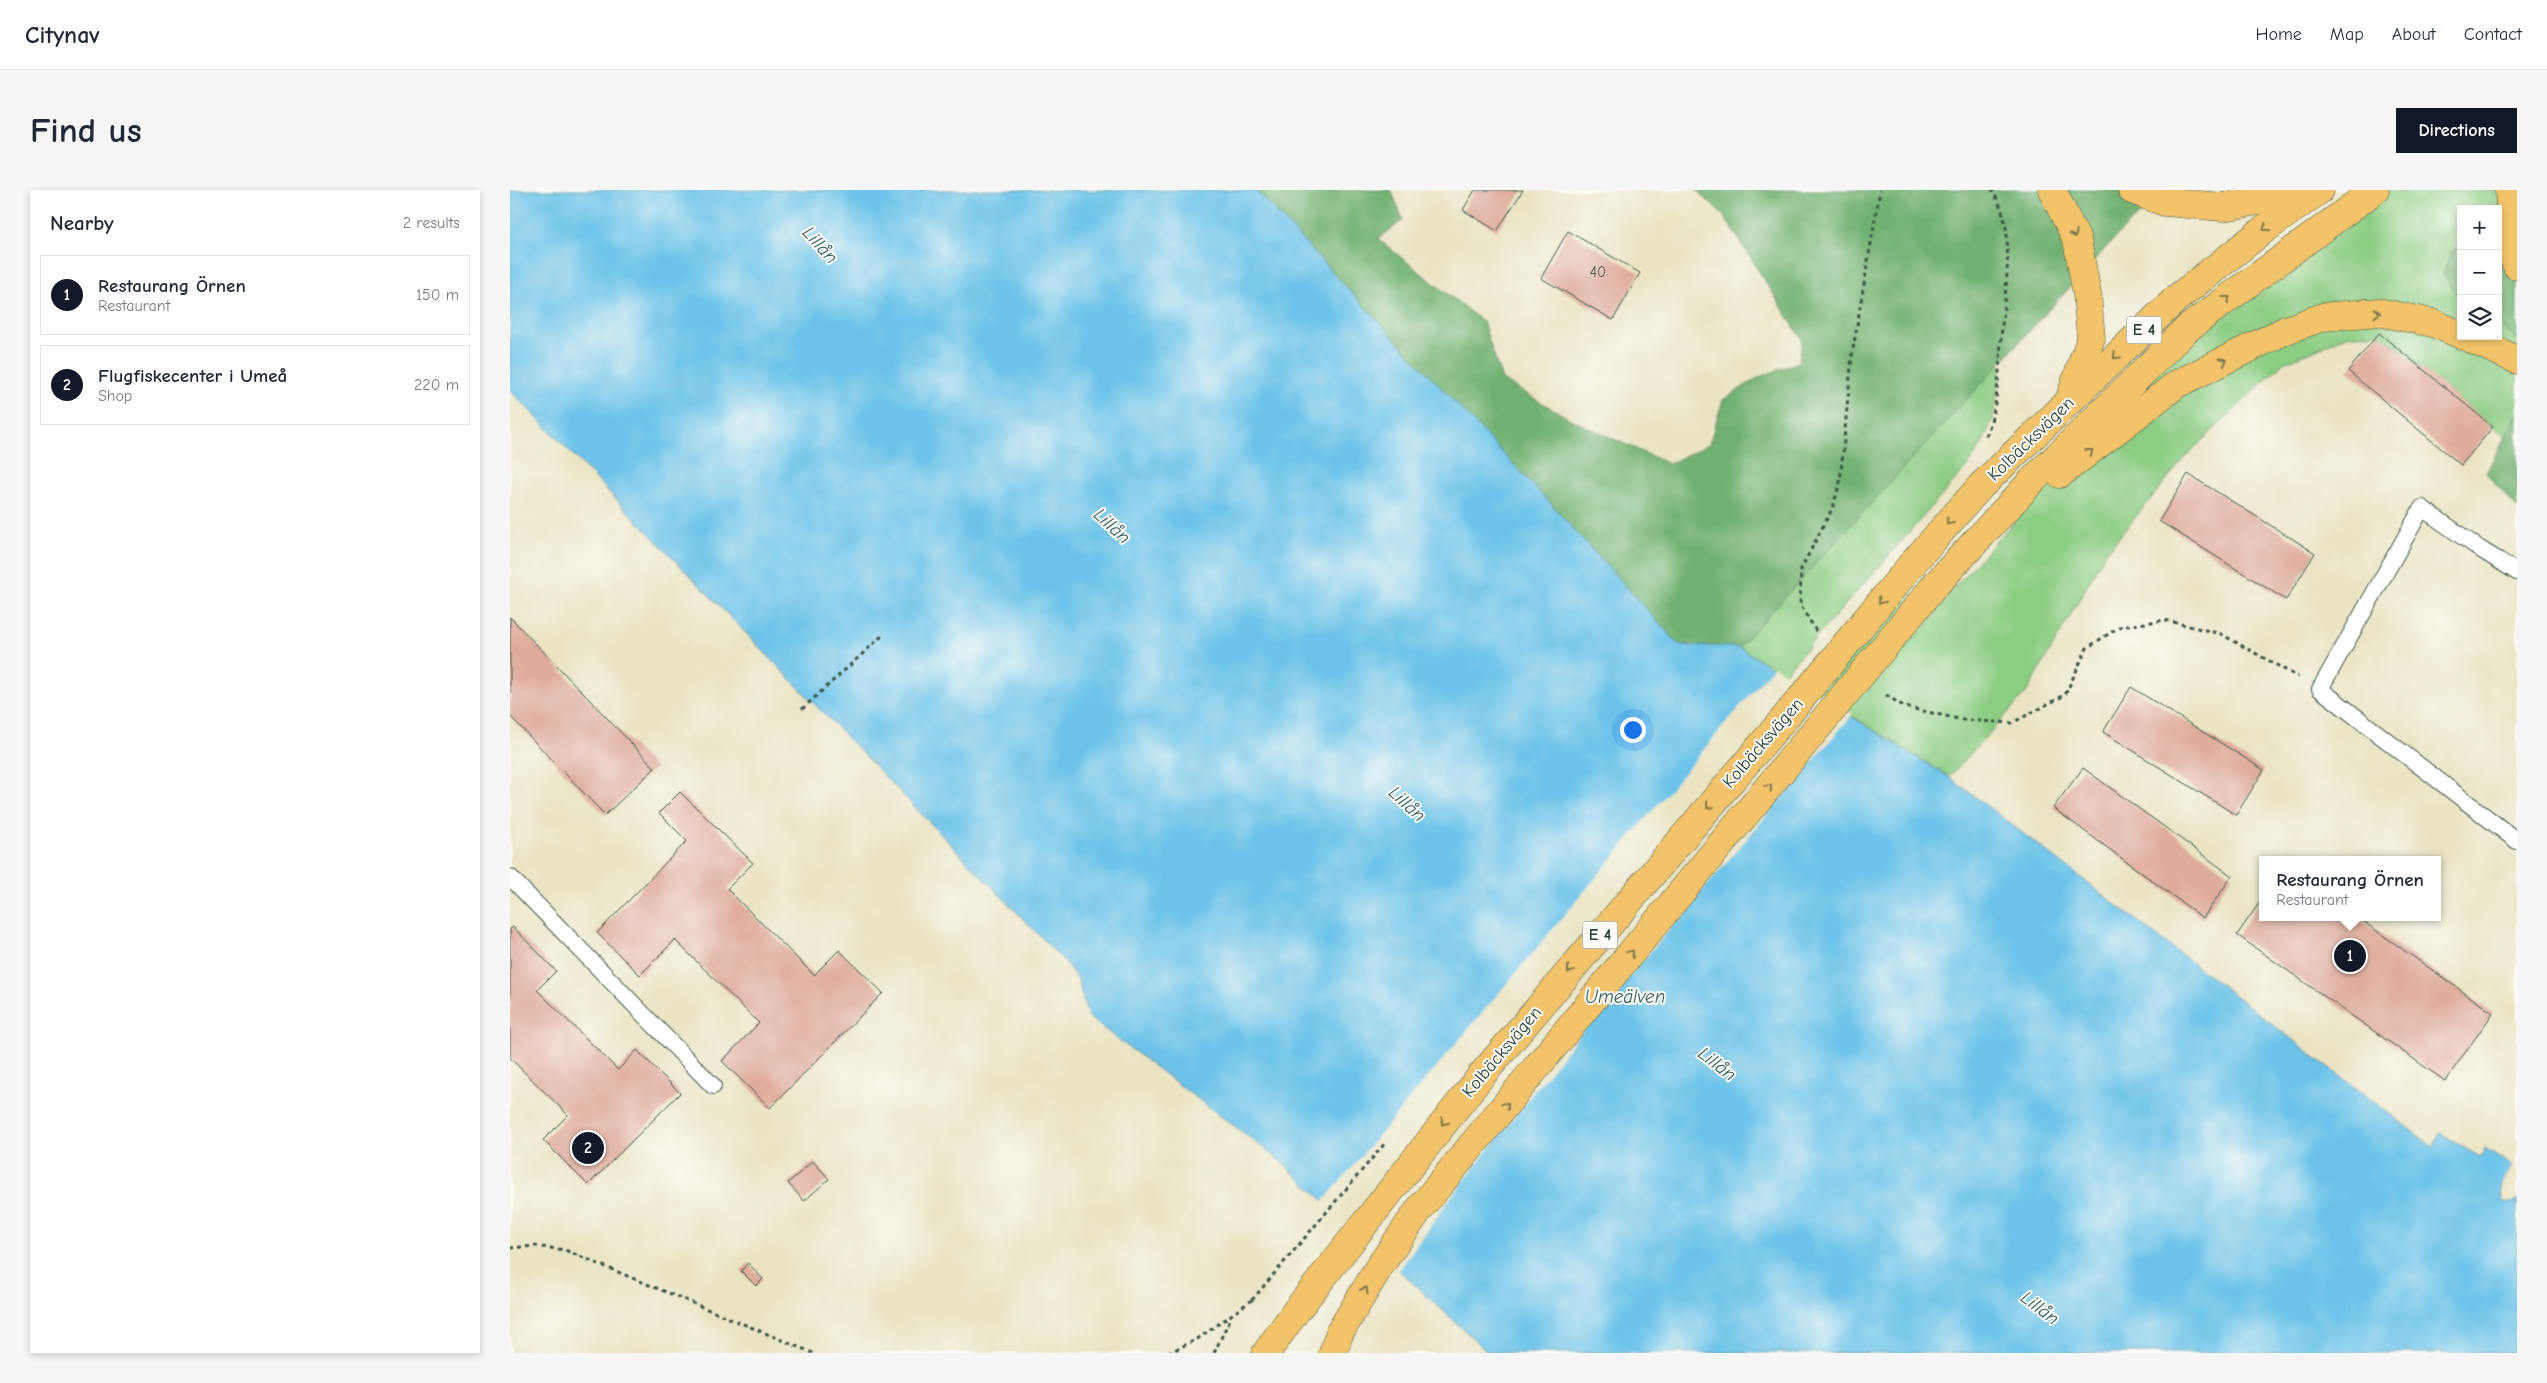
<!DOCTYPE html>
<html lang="en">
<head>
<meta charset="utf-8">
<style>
  :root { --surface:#fff; --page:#f6f6f7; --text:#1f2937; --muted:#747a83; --line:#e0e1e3; --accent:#111827 }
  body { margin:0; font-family:"Comic Neue",sans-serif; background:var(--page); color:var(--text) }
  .controls { position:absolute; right:15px; top:15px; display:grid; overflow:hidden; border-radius:0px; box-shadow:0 2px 8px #0003 }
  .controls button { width:45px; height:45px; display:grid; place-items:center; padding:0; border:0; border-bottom:1px solid var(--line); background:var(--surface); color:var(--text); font:25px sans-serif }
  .you { position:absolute; left:1122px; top:539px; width:18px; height:18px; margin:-12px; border:4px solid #fff; border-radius:50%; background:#1a73e8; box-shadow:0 0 0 8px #1a73e833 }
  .badge { display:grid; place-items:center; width:32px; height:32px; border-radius:50%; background:var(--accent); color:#fff; font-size:16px; font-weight:700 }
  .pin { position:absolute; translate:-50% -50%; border:2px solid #fff; box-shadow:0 1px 5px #0006 }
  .popup { position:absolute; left:1749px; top:666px; width:182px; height:65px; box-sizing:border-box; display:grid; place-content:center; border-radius:0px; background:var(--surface); filter:drop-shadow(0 1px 4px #0005); font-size:16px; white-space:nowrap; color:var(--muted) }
  .popup b { font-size:19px; color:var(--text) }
  .popup::after { content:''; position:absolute; left:50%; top:100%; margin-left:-10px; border:10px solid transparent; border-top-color:var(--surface) }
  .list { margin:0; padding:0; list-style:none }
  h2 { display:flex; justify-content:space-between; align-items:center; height:65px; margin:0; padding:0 20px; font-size:21px }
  h2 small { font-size:16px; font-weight:400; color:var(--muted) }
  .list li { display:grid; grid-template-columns:32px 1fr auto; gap:15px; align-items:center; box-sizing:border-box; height:80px; margin:0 10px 10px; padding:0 10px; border:1px solid var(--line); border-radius:0px }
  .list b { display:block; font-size:19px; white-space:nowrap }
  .list p { margin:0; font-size:16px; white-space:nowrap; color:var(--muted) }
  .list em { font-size:16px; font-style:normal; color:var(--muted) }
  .icon { flex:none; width:28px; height:28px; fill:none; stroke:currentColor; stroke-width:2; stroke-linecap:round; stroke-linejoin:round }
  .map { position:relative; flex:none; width:2007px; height:1163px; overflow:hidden; border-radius:0px }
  header { display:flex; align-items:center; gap:30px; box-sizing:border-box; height:70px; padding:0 25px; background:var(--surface); border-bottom:1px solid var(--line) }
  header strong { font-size:24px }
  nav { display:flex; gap:28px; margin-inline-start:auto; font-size:18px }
  .intro { display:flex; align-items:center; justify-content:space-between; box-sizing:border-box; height:120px; padding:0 30px }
  h1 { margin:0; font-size:35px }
  .button { padding:12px 22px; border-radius:0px; background:var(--accent); color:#fff; font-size:18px; font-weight:700 }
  main { display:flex; gap:30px; padding:0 30px }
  aside { flex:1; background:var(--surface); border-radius:0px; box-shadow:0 2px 8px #0003 }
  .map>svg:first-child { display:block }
  .green { fill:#8ccc83; stroke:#56845c }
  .forest { fill:#71b071; stroke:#487652 }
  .water { fill:#6cc2e8; stroke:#46808e }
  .pier { fill:#eae4c5 }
  .building { fill:#deac9c }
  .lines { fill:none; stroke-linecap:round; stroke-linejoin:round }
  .service-casing { stroke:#3d564a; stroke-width:18 }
  .trunk-casing { stroke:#3d564a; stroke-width:29 }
  .path { stroke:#3d564a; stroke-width:3; stroke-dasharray:4 4; stroke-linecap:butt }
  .service { stroke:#fff; stroke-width:16 }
  .trunk { stroke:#f2c36a; stroke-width:28 }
  .trunk-bridge-casing { stroke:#3d564a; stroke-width:29; stroke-linecap:butt }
  .path-bridge { stroke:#3d564a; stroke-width:3; stroke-dasharray:4 4; stroke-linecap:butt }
  .trunk-bridge { stroke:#f2c36a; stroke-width:28 }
  .oneway { stroke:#7e794c }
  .labels { text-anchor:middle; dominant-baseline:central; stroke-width:4; stroke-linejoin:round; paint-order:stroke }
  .number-label { font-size:15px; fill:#4f594e }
  .shield { fill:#fdfcf7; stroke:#62766e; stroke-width:1 }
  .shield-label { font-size:16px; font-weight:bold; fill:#1f3d34 }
  .street-label { font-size:18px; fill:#1f3d34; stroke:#fdfcf7 }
  .water-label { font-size:19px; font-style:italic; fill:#325e61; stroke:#fdfcf7 }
</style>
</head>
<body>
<header>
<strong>Citynav</strong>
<nav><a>Home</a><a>Map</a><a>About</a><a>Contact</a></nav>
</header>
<div class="intro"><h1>Find us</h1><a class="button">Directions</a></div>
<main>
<aside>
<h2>Nearby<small>2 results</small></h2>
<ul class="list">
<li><span class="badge">1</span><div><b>Restaurang Örnen</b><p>Restaurant</p></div><em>150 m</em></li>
<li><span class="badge">2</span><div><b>Flugfiskecenter i Umeå</b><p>Shop</p></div><em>220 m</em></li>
</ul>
</aside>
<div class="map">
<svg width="2007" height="1163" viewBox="0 0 2007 1163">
  <rect width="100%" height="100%" fill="#fdfcf7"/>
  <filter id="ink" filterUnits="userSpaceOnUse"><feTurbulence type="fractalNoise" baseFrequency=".02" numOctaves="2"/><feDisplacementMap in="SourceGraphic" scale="10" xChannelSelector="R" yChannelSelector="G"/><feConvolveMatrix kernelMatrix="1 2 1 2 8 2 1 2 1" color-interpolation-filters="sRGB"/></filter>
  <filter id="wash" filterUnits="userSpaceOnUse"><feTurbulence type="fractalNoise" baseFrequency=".0096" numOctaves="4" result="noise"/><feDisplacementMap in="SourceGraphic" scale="20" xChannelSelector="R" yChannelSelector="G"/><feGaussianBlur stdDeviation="1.12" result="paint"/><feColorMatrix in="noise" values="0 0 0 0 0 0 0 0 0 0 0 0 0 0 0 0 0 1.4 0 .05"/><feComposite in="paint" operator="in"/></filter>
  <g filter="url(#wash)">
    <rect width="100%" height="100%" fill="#eae4c5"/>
    <g class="green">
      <path d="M1467,0L1497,46L1490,185L1483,228L1472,254L1456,278L1273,485L1229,457Z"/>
      <path d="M1865,0H2007L1983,19H1951V52L1939,65L1948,108L1951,109V146H1988V133L2007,149V225L1996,248L1869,143L1836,146L1772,174L1677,265L1595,364L1517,502L1439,587L1299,499L1402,374L1439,403L1533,300L1632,185Z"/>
    </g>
    <g class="forest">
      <path d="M745,0H881L893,30L868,49L973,132L992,190L1062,230L1159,274L1199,254L1213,210L1249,187L1289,172L1292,149L1214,26L1186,0H1661L1617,35L1229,457L1169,455L1037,310Z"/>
      <path d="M2007,1V149L1988,133V19H1983Z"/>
      <path d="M1951,52V109L1934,85L1939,65Z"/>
      <path d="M2007,225V318L1976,283Z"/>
    </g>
    <path class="water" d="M0,0H745L1037,310L1169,455L1229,457L1439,587L1923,957L1930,943L1970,967L1975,958L2002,976C1994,989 1988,997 1993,1012L2002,1013L2007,1009V1163H979L767,968L578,827L568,790L555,772L0,200Z"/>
    <path class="pier" d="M1264,476L1343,524L1057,860L939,1010L887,1083L812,1013Z"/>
    <g id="blocks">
      <g class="building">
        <path d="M965,0H1013L987,41L953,20Z"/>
        <path d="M1058,41L1130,83L1103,130L1031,88Z"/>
        <path d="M1869,143L1983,237L1951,275L1838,181Z"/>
        <path d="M1678,284L1805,363L1776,410L1649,331Z"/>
        <path d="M0,427L145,578L95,625L0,526Z"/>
        <path d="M1621,497L1754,580L1726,625L1593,542Z"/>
        <path d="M1573,578L1722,686L1693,728L1543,618Z"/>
        <path d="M170,602L243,673L217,699L304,785L329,760L373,803L260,918L212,871L249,833L165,750L130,785L87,743L177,651L149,623Z"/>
        <path d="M1752,709V727H1847L1983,823L1935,891L1727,745Z"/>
        <path d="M3,737L46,781L27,800L108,880L127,860L170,903L78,995L33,950L58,925L0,868V739Z"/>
        <path d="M303,971L319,989L294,1011L278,993Z"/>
        <path d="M238,1073L253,1089L246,1096L231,1081Z"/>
      </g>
    </g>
  </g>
  <g filter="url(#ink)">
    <use href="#blocks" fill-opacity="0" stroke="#3d564a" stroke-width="1"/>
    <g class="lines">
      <g class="service-casing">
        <g id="service">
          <path d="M2007,382L1970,359L1912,318L1810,499L2007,651"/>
          <path d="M0,687L203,896"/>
        </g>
      </g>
      <g class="trunk-casing">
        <g id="trunk">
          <path d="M1542,0L1567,50L1577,104L1581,148L1560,208"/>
          <path d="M1622,0L1655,12L1713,17L1803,2"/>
          <path d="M1999,0L2003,67L2007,76"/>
          <path d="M1954,146L2007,170"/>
          <path d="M1550,284L1667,194L1776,140L1813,127L1868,122L1923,133L1951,145"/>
          <path d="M1402,374L1471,296L1666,109L1751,42L1810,0"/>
          <path d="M1427,393L1523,290L1678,138L1865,0"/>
          <path d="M756,1163L786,1121"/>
          <path d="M823,1163L830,1142"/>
        </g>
      </g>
      <g class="path">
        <path d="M1476,246C1490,210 1489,173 1492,136C1495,107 1499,77 1497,47C1496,31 1491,14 1482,0"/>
        <path d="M1306,441L1290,414L1291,379L1323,317L1330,292L1342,165L1370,0"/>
        <path d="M1376,505L1395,517L1453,530L1502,533L1555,505L1577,458L1609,437L1655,430L1711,444L1788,487"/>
        <path d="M292,519L373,445"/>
        <path d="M0,1058L25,1056L55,1060L303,1163"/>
        <path d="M658,1163L686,1150L742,1110"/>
        <path d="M704,1163L721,1127"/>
      </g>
      <use href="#service" class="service"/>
      <use href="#trunk" class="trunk"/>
      <g class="trunk-bridge-casing">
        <g id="trunk-bridge">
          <path d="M786,1121L971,886L1299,499L1402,374"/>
          <path d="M830,1142L869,1077L911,1017L1427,393"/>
        </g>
      </g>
      <path class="path-bridge" d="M742,1110L876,952"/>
      <use href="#trunk-bridge" class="trunk-bridge"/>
    </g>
    <defs><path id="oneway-chevron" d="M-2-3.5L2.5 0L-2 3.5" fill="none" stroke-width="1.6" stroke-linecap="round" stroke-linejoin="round" transform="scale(1.25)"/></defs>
    <g class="oneway">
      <use href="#oneway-chevron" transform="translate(1756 38) rotate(144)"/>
      <use href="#oneway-chevron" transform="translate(1564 44) rotate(65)"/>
      <use href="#oneway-chevron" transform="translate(1717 109) rotate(-37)"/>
      <use href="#oneway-chevron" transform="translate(1867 123) rotate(2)"/>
      <use href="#oneway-chevron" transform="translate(1606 166) rotate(136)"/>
      <use href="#oneway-chevron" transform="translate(1714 171) rotate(-27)"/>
      <use href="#oneway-chevron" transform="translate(1580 262) rotate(-38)"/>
      <use href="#oneway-chevron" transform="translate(1439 332) rotate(132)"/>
      <use href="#oneway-chevron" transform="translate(1371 411) rotate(129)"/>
      <use href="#oneway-chevron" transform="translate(1259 597) rotate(-50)"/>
      <use href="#oneway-chevron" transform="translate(1199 616) rotate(131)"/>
      <use href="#oneway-chevron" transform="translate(1121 763) rotate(-50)"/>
      <use href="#oneway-chevron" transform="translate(1060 780) rotate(130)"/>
      <use href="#oneway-chevron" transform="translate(996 915) rotate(-50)"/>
      <use href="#oneway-chevron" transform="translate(934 932) rotate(128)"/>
      <use href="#oneway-chevron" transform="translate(855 1100) rotate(-60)"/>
    </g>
  </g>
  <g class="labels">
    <g class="number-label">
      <text x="1088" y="82">40</text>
    </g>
    <g class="shield">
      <rect x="1616.5" y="126.5" width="35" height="27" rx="4"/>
      <rect x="1072.5" y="731.5" width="35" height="27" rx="4"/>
    </g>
    <g class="shield-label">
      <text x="1634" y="140">E 4</text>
      <text x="1090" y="745">E 4</text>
    </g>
    <g class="street-label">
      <text transform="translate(1521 249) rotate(-44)">Kolbäcksvägen</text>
      <text transform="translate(1253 553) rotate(-49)">Kolbäcksvägen</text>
      <text transform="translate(992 862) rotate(-50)">Kolbäcksvägen</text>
    </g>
    <g class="water-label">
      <text transform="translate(310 55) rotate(48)">Lillån</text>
      <text transform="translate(602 336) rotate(43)">Lillån</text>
      <text transform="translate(897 614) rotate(43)">Lillån</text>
      <text x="1115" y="807">Umeälven</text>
      <text transform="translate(1207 874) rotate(38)">Lillån</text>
      <text transform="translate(1530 1118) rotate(37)">Lillån</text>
    </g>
  </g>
</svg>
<div class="controls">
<button>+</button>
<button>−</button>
<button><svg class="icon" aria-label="layers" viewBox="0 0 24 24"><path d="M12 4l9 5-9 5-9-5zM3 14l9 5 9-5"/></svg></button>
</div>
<div class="you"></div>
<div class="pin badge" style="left:1840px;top:766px">1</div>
<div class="popup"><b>Restaurang Örnen</b>Restaurant</div>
<div class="pin badge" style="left:78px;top:958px">2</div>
</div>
</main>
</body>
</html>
